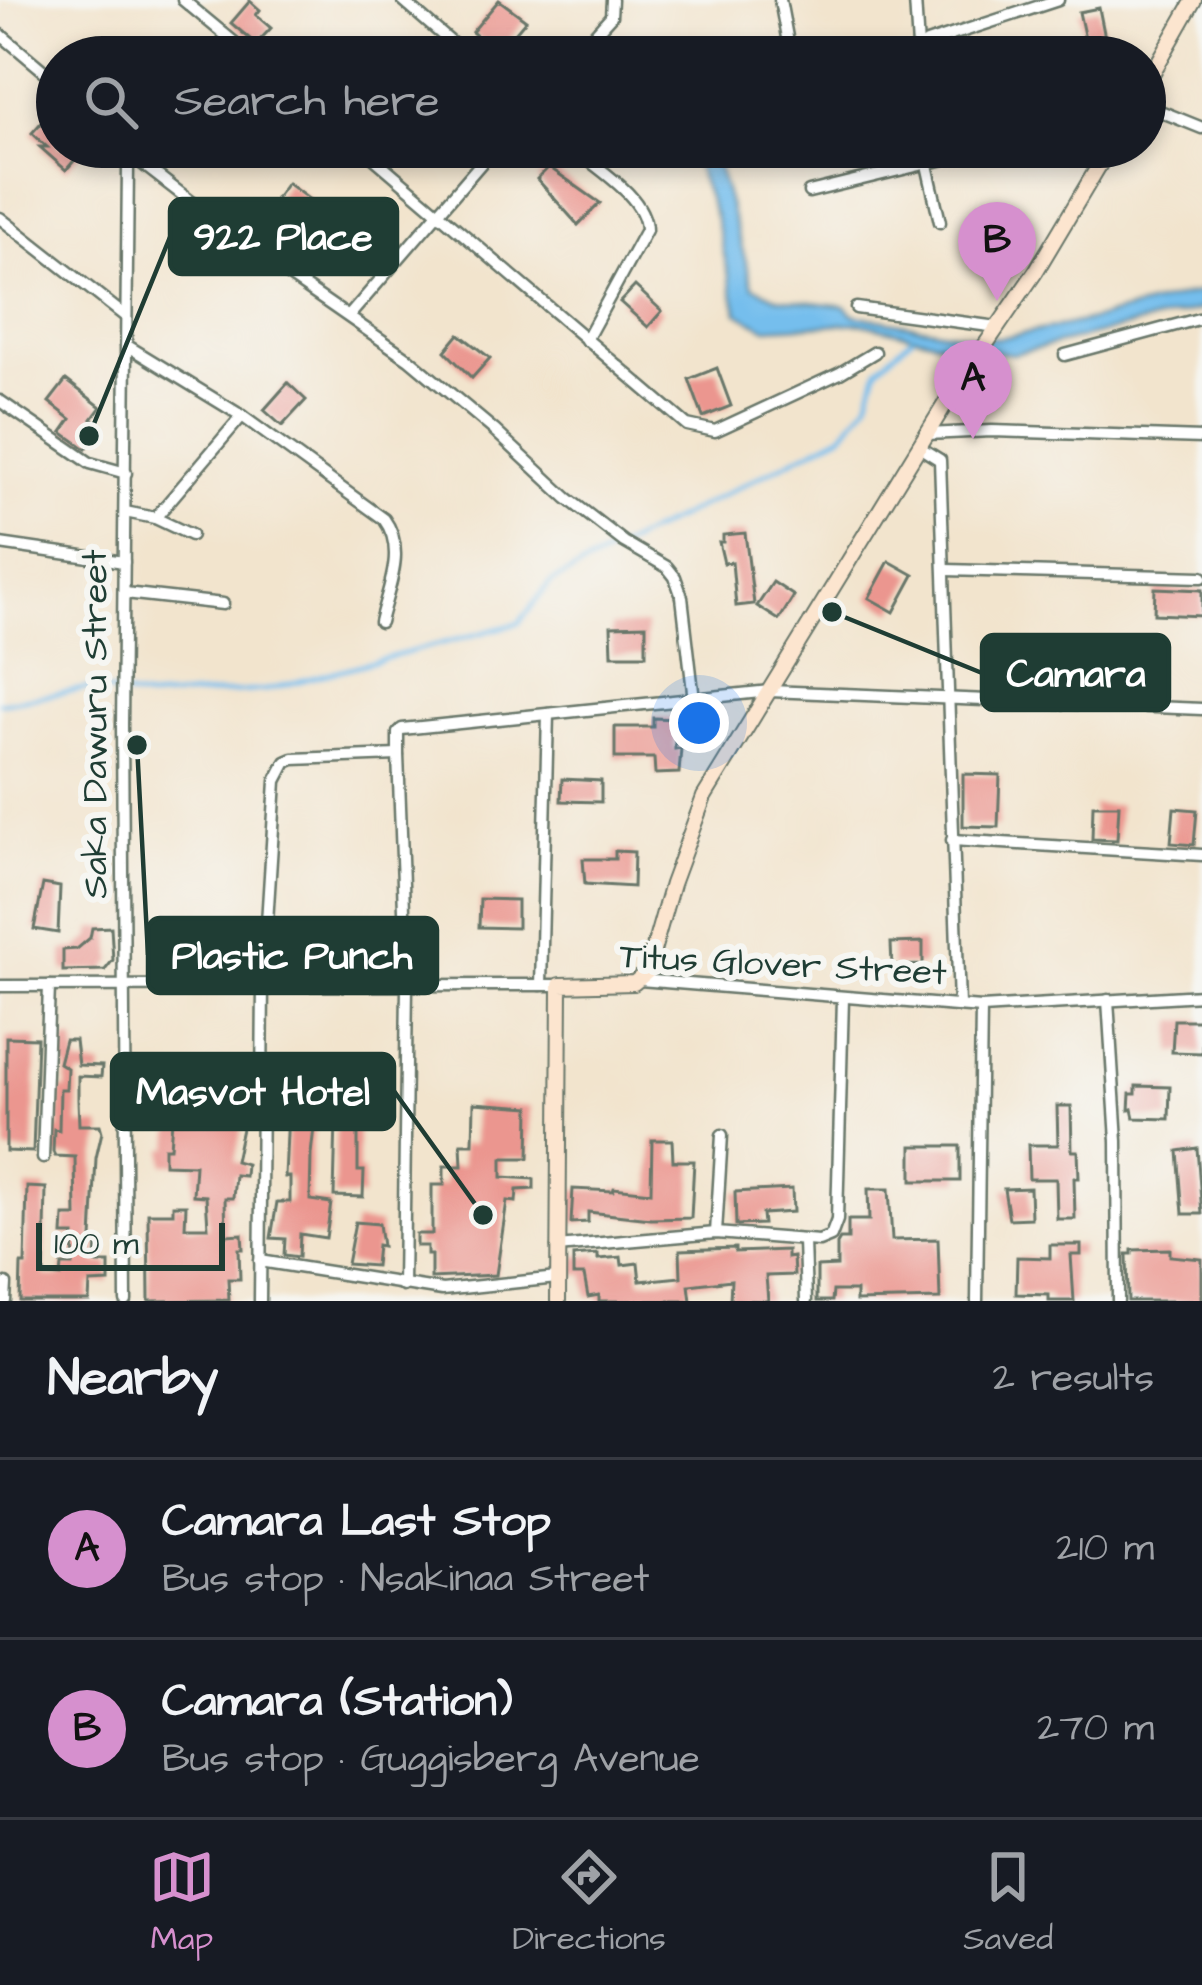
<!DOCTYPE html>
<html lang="en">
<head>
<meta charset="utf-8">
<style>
  :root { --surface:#171b24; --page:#20242c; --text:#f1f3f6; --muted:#9ea1a6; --line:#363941; --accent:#d690ce }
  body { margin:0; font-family:"Architects Daughter",sans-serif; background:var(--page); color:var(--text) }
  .scale { position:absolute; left:36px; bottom:30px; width:189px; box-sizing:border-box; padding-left:12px; border:6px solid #1f3d34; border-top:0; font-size:33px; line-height:42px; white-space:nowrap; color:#1f3d34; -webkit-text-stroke:9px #f6f6f2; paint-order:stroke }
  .you { position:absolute; left:699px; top:723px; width:42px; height:42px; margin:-30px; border:9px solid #fff; border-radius:50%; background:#1a73e8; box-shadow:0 0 0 18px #1a73e833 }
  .badge { display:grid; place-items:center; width:78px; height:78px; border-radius:50%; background:var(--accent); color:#111; font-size:39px; font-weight:700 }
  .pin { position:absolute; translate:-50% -99px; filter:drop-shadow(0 3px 6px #0008) }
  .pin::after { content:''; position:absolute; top:63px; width:42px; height:36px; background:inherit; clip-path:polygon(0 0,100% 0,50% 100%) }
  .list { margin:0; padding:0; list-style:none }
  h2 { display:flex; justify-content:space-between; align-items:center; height:156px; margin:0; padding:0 48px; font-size:51px }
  h2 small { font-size:39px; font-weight:400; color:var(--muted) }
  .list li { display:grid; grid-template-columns:78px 1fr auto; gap:36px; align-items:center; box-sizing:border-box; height:180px; padding:0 48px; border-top:3px solid var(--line) }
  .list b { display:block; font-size:45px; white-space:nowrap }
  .list p { margin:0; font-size:39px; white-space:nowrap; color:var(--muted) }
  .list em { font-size:39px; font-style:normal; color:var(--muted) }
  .icon { flex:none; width:66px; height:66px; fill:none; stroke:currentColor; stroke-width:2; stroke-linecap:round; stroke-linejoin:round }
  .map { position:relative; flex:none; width:1202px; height:1301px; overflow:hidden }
  .search { position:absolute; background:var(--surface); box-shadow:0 6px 18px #0003; left:36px; right:36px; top:36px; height:132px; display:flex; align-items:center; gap:30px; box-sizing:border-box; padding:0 42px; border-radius:66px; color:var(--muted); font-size:45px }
  .sheet { height:516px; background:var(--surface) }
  nav { display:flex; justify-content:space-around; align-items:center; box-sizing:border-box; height:168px; border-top:3px solid var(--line); background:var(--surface); font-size:33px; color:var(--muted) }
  nav a { display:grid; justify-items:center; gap:6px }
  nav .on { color:var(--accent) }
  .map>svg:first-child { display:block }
  .water { fill:#75beed; stroke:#4a7e90; stroke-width:3 }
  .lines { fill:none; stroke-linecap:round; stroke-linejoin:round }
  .stream { stroke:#75beed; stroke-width:4.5 }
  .building { fill:#eb968f }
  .minor-casing { stroke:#69776a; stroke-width:15 }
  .secondary-casing { stroke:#69776a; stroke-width:18 }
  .minor { stroke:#fff; stroke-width:10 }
  .secondary { stroke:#fce5cf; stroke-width:14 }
  .labels { text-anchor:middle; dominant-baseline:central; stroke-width:12; stroke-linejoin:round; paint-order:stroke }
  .street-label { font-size:36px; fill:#1f3d34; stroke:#f6f6f2 }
  .leader { fill:none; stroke:#1f3d34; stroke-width:4.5 }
  .callout-dot { fill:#1f3d34; stroke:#f6f6f2; stroke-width:4.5 }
  .callout { fill:#1f3d34; stroke:#1f3d34; stroke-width:4.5 }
  .callout-label { font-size:39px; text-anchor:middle; font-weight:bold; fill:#fff }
</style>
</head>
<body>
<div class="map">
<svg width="1202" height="1301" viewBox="0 0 1202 1301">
  <rect width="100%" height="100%" fill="#f6f6f2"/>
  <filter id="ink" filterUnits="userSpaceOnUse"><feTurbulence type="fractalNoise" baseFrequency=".00833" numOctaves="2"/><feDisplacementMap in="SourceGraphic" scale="24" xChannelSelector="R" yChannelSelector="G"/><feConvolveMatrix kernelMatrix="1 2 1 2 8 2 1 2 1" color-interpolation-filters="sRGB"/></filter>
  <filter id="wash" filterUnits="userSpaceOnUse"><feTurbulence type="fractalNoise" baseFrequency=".004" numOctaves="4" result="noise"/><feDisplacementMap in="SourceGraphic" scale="48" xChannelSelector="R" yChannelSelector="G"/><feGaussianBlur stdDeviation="2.7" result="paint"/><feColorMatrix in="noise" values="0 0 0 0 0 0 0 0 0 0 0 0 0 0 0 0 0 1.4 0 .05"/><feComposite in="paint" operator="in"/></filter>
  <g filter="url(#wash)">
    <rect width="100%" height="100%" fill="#f2e4cd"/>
    <path class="water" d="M689,147H712L753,286L778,298L844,306L855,315L977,337L1000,338L1084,322L1202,291V309L1013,354L969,349L861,323L765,328L738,313L715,216Z"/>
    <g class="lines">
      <path class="stream" d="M0,703L89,688L148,699L266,690L519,623L550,583L843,434L868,402L878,368L912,337"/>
    </g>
    <g id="blocks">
      <g class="building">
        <path d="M499,0L526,20L497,54L472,32Z"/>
        <path d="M250,1L260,10L256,15L271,28L256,44L231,23Z"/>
        <path d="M1099,8L1107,48L1088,53L1079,12Z"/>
        <path d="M57,105V147H86L66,170L40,147H47L32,133Z"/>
        <path d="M549,167L600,203L578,225L537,179Z"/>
        <path d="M287,183L318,206L304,224L287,208L283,213L272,204Z"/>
        <path d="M635,286L662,311L648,327L620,302Z"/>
        <path d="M459,334L490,358L472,378L445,351Z"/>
        <path d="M717,368L731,406L703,417L689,379Z"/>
        <path d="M66,380L101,407L92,419L103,428L86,449L62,432L71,419L49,402Z"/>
        <path d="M288,383L306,400L282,426L264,410Z"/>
        <path d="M745,533L754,604L736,606L732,562L724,563L719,542H723V535Z"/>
        <path d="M889,561L914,575L894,612L869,598Z"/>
        <path d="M773,582L794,596L779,620L757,606Z"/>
        <path d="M1155,588L1202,590V616L1154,614Z"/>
        <path d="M646,625V655H612L611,626Z"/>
        <path d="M653,718L675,719V749L681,748L679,773L655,774L654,758H615V727H653Z"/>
        <path d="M963,774L1000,775L998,827L963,826Z"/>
        <path d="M562,779L601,781V802L561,801Z"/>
        <path d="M1093,805H1119L1117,840L1092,839Z"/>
        <path d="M1174,808L1197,810L1194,845L1171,843Z"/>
        <path d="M615,851L634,852L633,887L585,884L583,859H615Z"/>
        <path d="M43,884L60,887L58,933L34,929Z"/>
        <path d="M480,899L517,900V928L479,927Z"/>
        <path d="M111,927L113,960L105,970L63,971V950L77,949L90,938L92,928Z"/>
        <path d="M923,942V965L892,966L891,943Z"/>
        <path d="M1174,1020H1202V1053L1172,1052Z"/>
        <path d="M6,1037L37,1038L33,1152L6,1151Z"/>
        <path d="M65,1040H75L78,1065L102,1066L101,1077L78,1076V1100L79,1125H100L102,1132L96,1158L92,1239H97L96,1263H109V1282L90,1283L89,1301H20L21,1264H25L27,1187L46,1188L44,1276L61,1277L62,1265H73L74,1235H63L64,1216H76L75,1157L55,1156L53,1152L54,1129L59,1130L60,1089H66L67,1068L59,1063Z"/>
        <path d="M285,1071H307V1084L332,1085V1110H316L311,1154L310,1200L331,1203L326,1238L300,1234L299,1257L284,1255L285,1239L271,1238L277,1202H290V1177H285L289,1090H285Z"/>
        <path d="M164,1080L232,1083L235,1119H244L235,1161L246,1164L245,1176L235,1175L233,1198H225L226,1235L242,1234L243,1249H239L240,1279H228L229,1300L149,1301L148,1213H173V1205H186L185,1227H208L206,1196L193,1195L195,1165L164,1164V1148H170L172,1119L138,1117L139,1097L165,1098Z"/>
        <path d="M1136,1086L1170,1087L1169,1119L1134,1118L1132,1109L1129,1110L1130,1094H1136Z"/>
        <path d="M474,1103L530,1107L529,1158H502V1177L534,1179V1189L517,1190L516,1202L507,1201L496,1275L431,1278V1255H427V1246H416V1234H432V1185H444V1166H462L461,1144H473Z"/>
        <path d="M1057,1106H1071L1072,1151H1078L1079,1178H1074L1075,1219H1057L1056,1179H1029L1028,1145H1058Z"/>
        <path d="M336,1119H358V1171H364L363,1197L334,1196Z"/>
        <path d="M652,1140H672L673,1161H694L691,1218L651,1219L588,1212V1222L571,1223L573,1189L613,1191L614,1188L651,1192Z"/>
        <rect x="912" y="1146" width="48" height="35"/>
        <path d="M1197,1148L1202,1214H1183L1178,1151Z"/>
        <path d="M1030,1188L1031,1218L1009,1219L1004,1189Z"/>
        <path d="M792,1189L793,1212L762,1214L763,1224L736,1225L735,1192Z"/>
        <path d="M868,1189H889L892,1240L938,1239L940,1299L856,1301V1291H833L832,1301H817V1267L837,1266V1244L840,1239H848V1220H869Z"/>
        <path d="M355,1222L379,1224L382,1246L377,1245L375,1266L347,1264Z"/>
        <path d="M1050,1245H1081V1255H1071L1074,1301H1049V1295L1016,1294L1017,1257L1050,1258Z"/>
        <path d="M735,1248V1252L787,1250V1258L793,1257L794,1275L766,1276L768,1301L730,1300L731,1280L689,1285L691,1301H599V1295L588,1297L584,1275H573V1256L598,1254V1259L621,1257L622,1265L638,1263L640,1281L681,1277L680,1250Z"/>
        <path d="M1170,1249V1256L1202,1259V1301H1128L1127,1254H1132V1250Z"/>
      </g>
    </g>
  </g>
  <g filter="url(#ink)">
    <use href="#blocks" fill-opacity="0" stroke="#69776a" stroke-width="3"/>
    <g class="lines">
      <g class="minor-casing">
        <g id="minor">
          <path d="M183,0L252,57"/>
          <path d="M402,0L468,57"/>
          <path d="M780,0L789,48L794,57"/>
          <path d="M915,0L918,48"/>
          <path d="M0,34L57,82"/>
          <path d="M574,57L611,16L612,0"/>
          <path d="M872,57L911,55L927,43L1058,0"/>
          <path d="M1145,105L1202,128"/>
          <path d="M125,147L128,167L122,725L126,1301"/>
          <path d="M361,147L687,425L715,431L840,373L875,352"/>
          <path d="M572,147C596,168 646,196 646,230L586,340"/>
          <path d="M923,147L940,222"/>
          <path d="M127,152L272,264L409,359L494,430L567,498L624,542L667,567L675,577L682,597L694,700"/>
          <path d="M809,192L994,147"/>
          <path d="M0,218L125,316"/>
          <path d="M856,308L997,327"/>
          <path d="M349,316L495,147"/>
          <path d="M126,345L242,416L384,519C407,550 388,588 380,622"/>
          <path d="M1065,355L1202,318"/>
          <path d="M0,401L90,463L126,473"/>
          <path d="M927,434L992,431L1202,438"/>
          <path d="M919,447L940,460L959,1005"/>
          <path d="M125,512L155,518L242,416"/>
          <path d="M155,518L191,535"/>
          <path d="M0,544L124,562"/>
          <path d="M946,570L1202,577"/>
          <path d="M125,593L223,604"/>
          <path d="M952,840L1202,855"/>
          <path d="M640,980L981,1008L1202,995"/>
          <path d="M541,985L548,714"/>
          <path d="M0,986L560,985"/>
          <path d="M1108,1000L1117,1141L1118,1301"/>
          <path d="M43,1158L49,986"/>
          <path d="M716,1233L722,1135"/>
          <path d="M804,1241L806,1301"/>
          <path d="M557,1247L716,1233L819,1241L831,1236L837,1220L843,998"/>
          <path d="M260,1261L442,1290L557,1278"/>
          <path d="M403,1286L407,987L398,755V733L402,729L770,691L1202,709"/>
          <path d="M5,1301L6,1284"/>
          <path d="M260,1301L263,985L276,781L286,762L293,759L398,755"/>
          <path d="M977,1301L981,1008"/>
        </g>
      </g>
      <g class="secondary-casing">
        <g id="secondary">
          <path d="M1145,86L1194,0"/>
          <path d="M558,1301L560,985L634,983L647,972L672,884L704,797L947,401L1036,271L1110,147"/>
        </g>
      </g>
      <use href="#minor" class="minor"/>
      <use href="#secondary" class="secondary"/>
    </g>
  </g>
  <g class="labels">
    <g class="street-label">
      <text transform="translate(95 724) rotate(-90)">Saka Dawuru Street</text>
      <text transform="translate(783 965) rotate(3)">Titus Glover Street</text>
    </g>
  </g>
  <path class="leader" d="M89 436L170 237M832 612L982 673M137 745L148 955M483 1215L394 1091"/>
  <g class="callout-dot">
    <circle cx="89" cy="436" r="12"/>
    <circle cx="832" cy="612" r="12"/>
    <circle cx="137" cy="745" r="12"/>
    <circle cx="483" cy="1215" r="12"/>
  </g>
  <g class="callout">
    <rect x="170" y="199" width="227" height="75" rx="12"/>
    <rect x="982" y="635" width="187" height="75" rx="12"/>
    <rect x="148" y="918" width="289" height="75" rx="12"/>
    <rect x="112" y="1054" width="282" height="75" rx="12"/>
  </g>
  <g class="callout-label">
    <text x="283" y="250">922 Place</text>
    <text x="1076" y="687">Camara</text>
    <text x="292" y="969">Plastic Punch</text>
    <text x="253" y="1105">Masvot Hotel</text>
  </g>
</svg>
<div class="scale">100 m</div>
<div class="you"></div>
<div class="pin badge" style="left:973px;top:439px">A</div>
<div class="pin badge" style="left:997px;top:301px">B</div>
<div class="search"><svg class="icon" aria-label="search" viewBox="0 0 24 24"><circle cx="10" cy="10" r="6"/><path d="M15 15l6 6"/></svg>Search here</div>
</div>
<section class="sheet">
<h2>Nearby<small>2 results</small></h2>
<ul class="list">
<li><span class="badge">A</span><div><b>Camara Last Stop</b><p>Bus stop · Nsakinaa Street</p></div><em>210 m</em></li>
<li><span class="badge">B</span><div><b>Camara (Station)</b><p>Bus stop · Guggisberg Avenue</p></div><em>270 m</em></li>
</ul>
</section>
<nav>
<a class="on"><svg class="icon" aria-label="map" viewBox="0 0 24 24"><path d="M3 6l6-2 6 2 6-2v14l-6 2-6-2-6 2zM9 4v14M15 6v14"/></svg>Map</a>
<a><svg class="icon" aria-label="directions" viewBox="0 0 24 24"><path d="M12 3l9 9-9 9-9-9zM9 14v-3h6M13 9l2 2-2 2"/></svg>Directions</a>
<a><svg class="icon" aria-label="saved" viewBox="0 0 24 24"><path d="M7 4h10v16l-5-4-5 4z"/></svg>Saved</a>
</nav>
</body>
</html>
